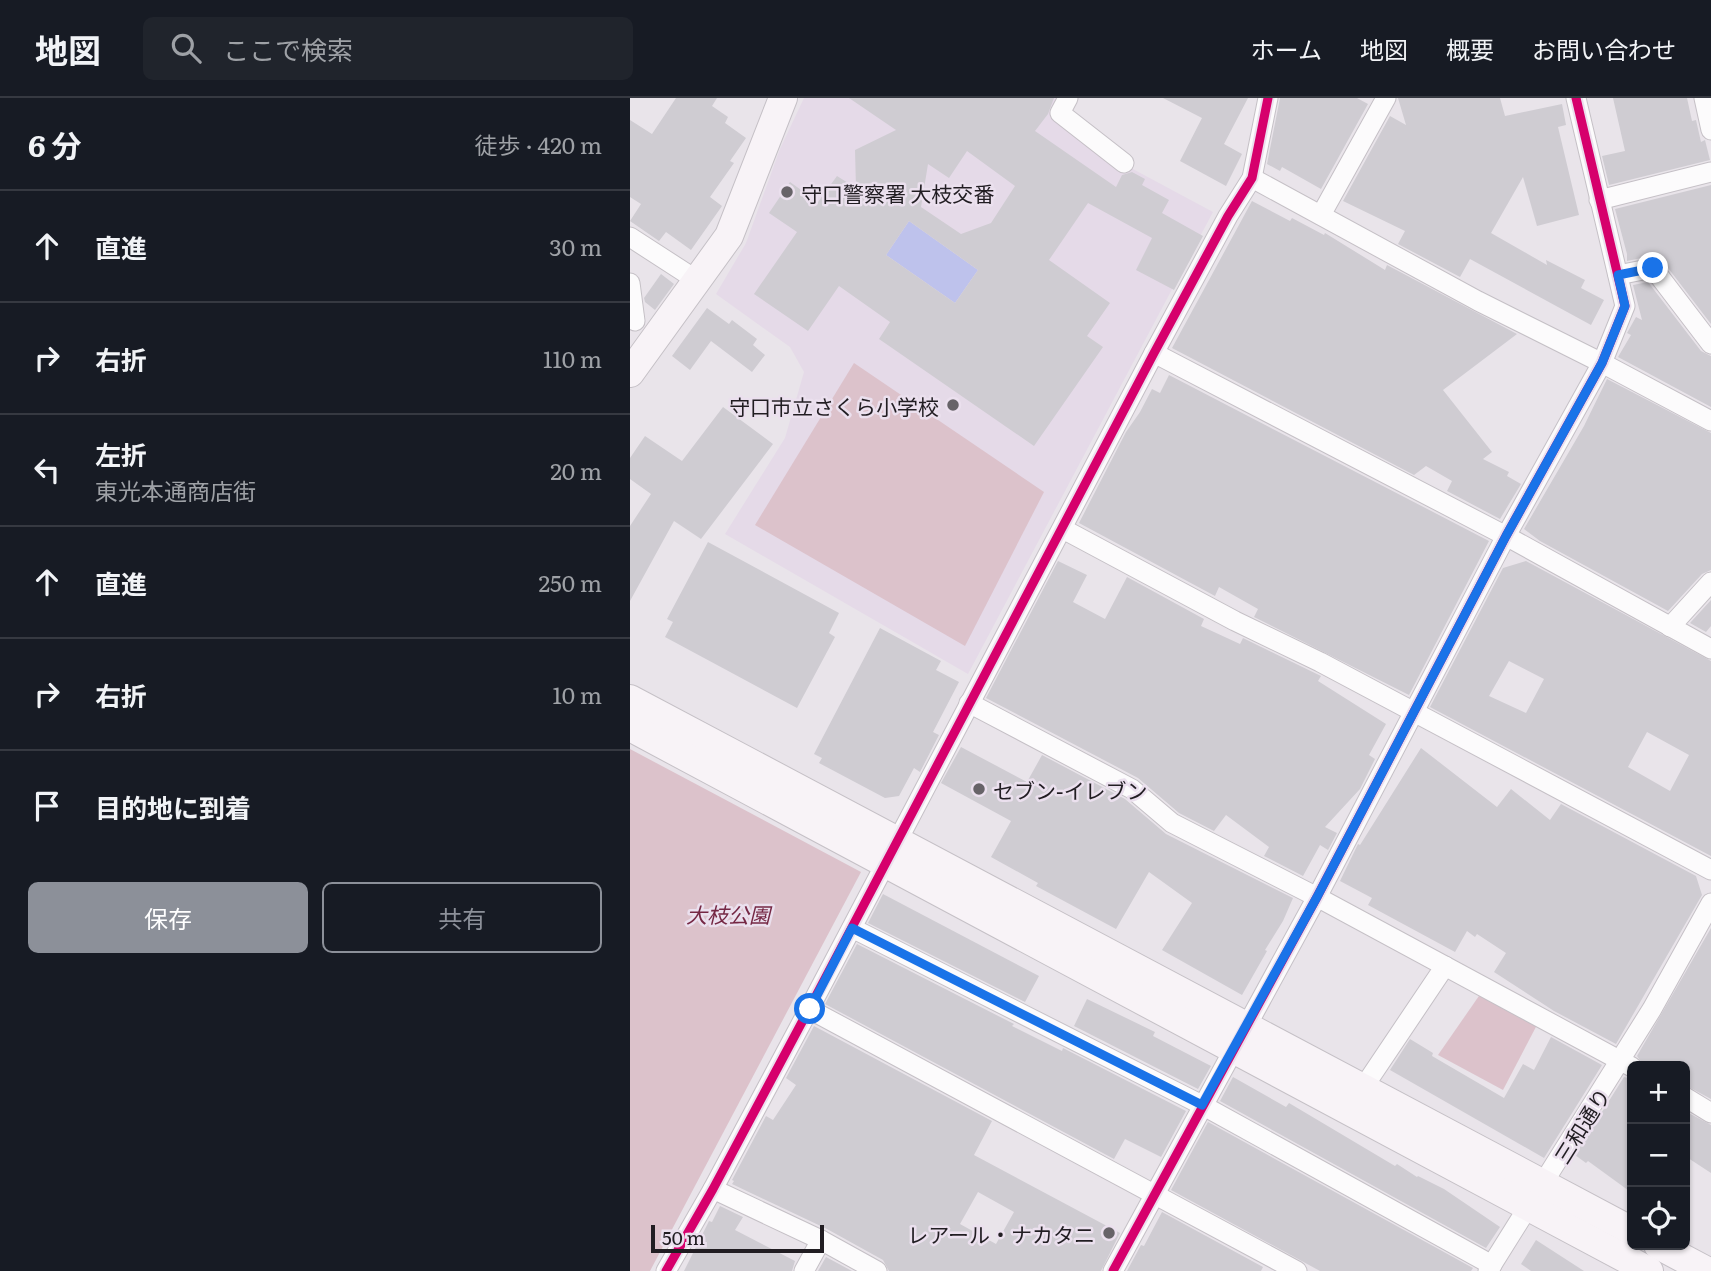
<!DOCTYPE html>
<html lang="ja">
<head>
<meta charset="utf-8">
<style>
  :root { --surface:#171b24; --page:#20242c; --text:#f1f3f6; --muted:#9ea1a6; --line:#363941; --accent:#8c9099 }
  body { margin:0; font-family:Literata,"Noto Sans JP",serif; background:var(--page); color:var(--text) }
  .controls { position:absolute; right:21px; bottom:21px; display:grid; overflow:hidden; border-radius:10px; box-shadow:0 2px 5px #0004 }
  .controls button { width:63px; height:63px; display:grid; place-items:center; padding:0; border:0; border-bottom:2px solid var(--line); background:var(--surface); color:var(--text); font:35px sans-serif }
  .scale { position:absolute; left:21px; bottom:18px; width:173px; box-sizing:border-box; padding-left:7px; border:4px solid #211d22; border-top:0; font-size:19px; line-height:24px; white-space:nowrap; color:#211d22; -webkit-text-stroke:5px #ebe0ee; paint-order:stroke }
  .stop { position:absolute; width:21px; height:21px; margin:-16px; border:5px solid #1a73e8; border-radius:50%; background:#fff }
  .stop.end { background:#1a73e8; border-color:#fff; box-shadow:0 2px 7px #0008 }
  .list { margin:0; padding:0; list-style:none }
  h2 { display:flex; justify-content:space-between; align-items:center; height:91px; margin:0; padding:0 28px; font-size:30px }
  h2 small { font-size:23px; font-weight:400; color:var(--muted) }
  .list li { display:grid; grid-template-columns:46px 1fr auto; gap:21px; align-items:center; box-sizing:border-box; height:112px; padding:0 28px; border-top:2px solid var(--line) }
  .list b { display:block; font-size:26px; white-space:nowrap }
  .list p { margin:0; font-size:23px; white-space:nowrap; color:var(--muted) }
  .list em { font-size:23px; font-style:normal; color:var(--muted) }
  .actions { display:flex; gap:14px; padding:21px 28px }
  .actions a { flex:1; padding:16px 0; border:2px solid var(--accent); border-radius:10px; text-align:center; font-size:24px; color:var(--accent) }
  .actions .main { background:var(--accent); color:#fff }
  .icon { flex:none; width:38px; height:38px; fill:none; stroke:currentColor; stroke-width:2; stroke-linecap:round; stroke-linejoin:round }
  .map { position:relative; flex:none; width:1081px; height:1173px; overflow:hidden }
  header { display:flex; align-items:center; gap:42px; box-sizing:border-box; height:98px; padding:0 35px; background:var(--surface); border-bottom:2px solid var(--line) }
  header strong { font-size:33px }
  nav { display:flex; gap:38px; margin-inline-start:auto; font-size:24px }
  .search { width:490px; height:63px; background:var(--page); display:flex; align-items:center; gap:18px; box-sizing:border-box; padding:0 24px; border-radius:10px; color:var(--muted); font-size:26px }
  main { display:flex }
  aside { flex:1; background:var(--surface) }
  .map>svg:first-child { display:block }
  .built { fill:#e5dae8 }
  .green { fill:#dcc2cb }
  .water { fill:#bec2ec }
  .building { fill:#cfccd2; fill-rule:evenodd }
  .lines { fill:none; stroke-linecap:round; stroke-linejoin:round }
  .street-casing { stroke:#c5c0c6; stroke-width:21 }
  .secondary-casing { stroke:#c5c0c6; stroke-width:30 }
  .street { stroke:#fcfbfc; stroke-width:19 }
  .secondary { stroke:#f8f3f7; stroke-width:28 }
  .cycleway-casing { stroke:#ebe0ee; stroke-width:13 }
  .cycleway { stroke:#d6006c; stroke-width:9 }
  .route { stroke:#1a73e8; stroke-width:9 }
  .poi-dot { fill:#676368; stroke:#ebe0ee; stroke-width:2.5 }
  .labels { text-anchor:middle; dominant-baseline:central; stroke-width:5; stroke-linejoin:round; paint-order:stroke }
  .poi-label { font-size:21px; fill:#211d22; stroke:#ebe0ee; text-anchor:start }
  .park-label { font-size:21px; font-style:italic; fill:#752744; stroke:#ebe0ee }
  .street-label { font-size:21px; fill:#211d22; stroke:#ebe0ee }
</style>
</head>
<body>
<header>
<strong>地図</strong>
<div class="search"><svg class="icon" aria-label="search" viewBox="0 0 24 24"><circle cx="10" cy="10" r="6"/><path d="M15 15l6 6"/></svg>ここで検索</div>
<nav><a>ホーム</a><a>地図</a><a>概要</a><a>お問い合わせ</a></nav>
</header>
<main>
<aside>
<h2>6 分<small>徒歩 · 420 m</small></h2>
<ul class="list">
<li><svg class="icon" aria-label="ahead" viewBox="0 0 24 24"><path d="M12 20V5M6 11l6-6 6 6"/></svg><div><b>直進</b></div><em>30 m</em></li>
<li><svg class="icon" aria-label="right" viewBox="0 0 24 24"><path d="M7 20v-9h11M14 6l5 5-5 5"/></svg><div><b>右折</b></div><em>110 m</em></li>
<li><svg class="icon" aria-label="left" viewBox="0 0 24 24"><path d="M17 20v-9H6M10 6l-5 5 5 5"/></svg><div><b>左折</b><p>東光本通商店街</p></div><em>20 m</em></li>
<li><svg class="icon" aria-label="ahead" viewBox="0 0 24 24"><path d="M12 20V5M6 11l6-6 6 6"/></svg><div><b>直進</b></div><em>250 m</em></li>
<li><svg class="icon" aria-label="right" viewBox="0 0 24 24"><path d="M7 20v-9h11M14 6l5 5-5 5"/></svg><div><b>右折</b></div><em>10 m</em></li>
<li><svg class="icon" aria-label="arrive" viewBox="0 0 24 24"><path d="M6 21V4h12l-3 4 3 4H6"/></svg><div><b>目的地に到着</b></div></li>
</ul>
<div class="actions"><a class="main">保存</a><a>共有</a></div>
</aside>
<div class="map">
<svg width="1081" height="1173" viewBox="0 0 1081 1173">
  <rect width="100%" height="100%" fill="#e9e4ea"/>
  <path class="built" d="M174,0H430L424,16L501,70L583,114L338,576L95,436L155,340L174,274L160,249L86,196L116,145L150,51Z"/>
  <g class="green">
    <path d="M224,265L414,394L335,548L125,427Z"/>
    <path d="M0,651L231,774L20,1173H0Z"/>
    <path d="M851,895L908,925L873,992L808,957Z"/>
  </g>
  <path class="water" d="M279,123L348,172L325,205L256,157Z"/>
  <g class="building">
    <path d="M46,0H87L82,8L98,19L95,25L116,40L100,63L104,65L80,99L92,108L61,152L36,134L29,143L0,123L11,106L0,99V22L22,36Z"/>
    <path d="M219,0H424L418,16L405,33L486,89L492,77L502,74L515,81L512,87L539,102L532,115L573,138L544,192L506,172L522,140L458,105L419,162L480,205L457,238L473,249L404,348L249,241L260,224L209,188L178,233L124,196L167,134L139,115L160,84L188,104L207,78L226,90L225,52L266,32ZM337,53L385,88L361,125L331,136L291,109L298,66L319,80ZM279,123L348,172L325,205L256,157Z"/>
    <path d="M533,0H618L594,46L612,56L596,88L550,63L572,20Z"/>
    <path d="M650,0H727L738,6L691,91L652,69L650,73L637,66Z"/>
    <path d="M768,0H870L875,18L932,6L936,27L928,29L949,117L907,128L893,79L861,135L917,167L916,162L955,182L951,190L974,202L961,227L840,161L830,179L768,146L775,133L713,103L760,18L776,27Z"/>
    <path d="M983,0H1057L1062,23L1066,22L1071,44L1075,42L1080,62L979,87L972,58L995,53Z"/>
    <path d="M1081,87V226L1032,162L1021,158L997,163V156L985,111Z"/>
    <path d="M622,103L660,123L662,120L694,137L695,135L755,172L757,167L887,236L813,292L862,354L853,361L879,374L877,378L891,386L870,421L817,393L822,383L796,368L784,377L542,250Z"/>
    <path d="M31,176L44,186L25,212L15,204L14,200Z"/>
    <path d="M1018,184L1071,253L1081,258V309L988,259L1001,237L997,235L1006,219L1012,222L1003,187Z"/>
    <path d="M77,210L99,226L102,222L127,241L123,247L135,257L122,274L81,243L60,272L42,258Z"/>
    <path d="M539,277L859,443L779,597L624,519L628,511L589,489L585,498L449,425L496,334L510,314L522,291L530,295Z"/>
    <path d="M977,281L1081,335V472L1072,476L1038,513L910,443L894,431L954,328Z"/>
    <path d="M93,309L143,346L71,441L44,423L0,503V428L21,396L0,381V360L15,338L52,363Z"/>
    <path d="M78,444L209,515L199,535L205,539L167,610L35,539L43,524L37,521Z"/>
    <path d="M428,463L457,477L443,504L475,521L497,479L574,521L571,528L610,546L613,540L691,578L688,583L756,626L739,657L745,661L730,691L695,729L707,735L698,752L690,747L673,778L634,758L639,749L596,717L584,733L549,715L508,680L356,600Z"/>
    <path d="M896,463L1081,563V758L800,609L873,470ZM879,563L914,581L896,615L859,598ZM1017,634L1059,657L1040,693L998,669Z"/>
    <path d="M1081,502V528L1076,534L1060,525Z"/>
    <path d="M250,530L311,563L306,572L329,584L303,634L309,637L290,674L284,670L269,698L255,700L189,665L192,660L184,656Z"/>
    <path d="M331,649L397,684L412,657L495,701L536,736L663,800L653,823L635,852L637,853L612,897L532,852L562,805L519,774L486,831L406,788L408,785L361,759L381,723L311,685Z"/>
    <path d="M791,650L867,709L881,691L920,722L931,706L1066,778L1072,797L986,946L924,913L864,874L876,855L847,836L845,839L837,833L825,854L738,807L742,800L710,783L728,746L730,747Z"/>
    <path d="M253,796L409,878L395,904L238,825Z"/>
    <path d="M1081,830V1001L1055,987V968H1014L1007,958Z"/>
    <path d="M227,846L384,926L382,928L432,953L433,950L556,1013L531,1059L495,1041L484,1061L195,906Z"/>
    <path d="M457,901L525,934L523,938L581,968L568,991L444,928Z"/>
    <path d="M184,928L362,1023L344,1057L490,1135L471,1173H259L253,1162L197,1131L102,1086L104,1083L102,1082L136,1018L143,1022L166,987L156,980ZM348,1094L384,1114L366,1146L330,1126Z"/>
    <path d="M921,939L972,967L914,1060L760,972L780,941L803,955L802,958L874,1000L893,966L904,972Z"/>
    <path d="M603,979L656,1009L659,1005L765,1068L767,1066L787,1079L788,1078L814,1091L870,1129L856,1150L590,1003Z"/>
    <path d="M994,979L1002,981V1095L958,1063L956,1065L945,1057Z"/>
    <path d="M1055,1013L1081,1027V1075L1055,1058Z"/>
    <path d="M578,1024L843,1170L841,1173H690L541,1092Z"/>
    <path d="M90,1108L113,1119L105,1132L165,1163L162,1173H54L79,1123L82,1124Z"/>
    <path d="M532,1114L633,1169L631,1173H497L511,1147L514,1148Z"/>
    <path d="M906,1142L954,1173H901L891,1166Z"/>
    <path d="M196,1159L222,1173H188Z"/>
  </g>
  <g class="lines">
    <g class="street-casing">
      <g id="street">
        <path d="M438,0L430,15L494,65"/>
        <path d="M1074,0L1081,32"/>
        <path d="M622,80L848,203L972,265L1081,323"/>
        <path d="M969,102L1081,74"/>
        <path d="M691,117L756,0"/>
        <path d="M0,139L68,183"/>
        <path d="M988,177L1023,170L1081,246"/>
        <path d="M0,185L5,223"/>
        <path d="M524,255L876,438L1081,551"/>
        <path d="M433,431L605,523L690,564L1081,772"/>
        <path d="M1040,529L1081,484"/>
        <path d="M339,605L502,691L542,725L687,799L1002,969"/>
        <path d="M222,830L572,1007L862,1167"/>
        <path d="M179,911L667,1173"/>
        <path d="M733,990L815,868"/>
        <path d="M1055,999L1081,1015"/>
        <path d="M83,1091L191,1142L247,1173"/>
        <path d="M36,1173L83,1091L179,911L524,255L598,118L622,80L638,0"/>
        <path d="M174,1173L191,1142"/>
        <path d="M483,1173L687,799L876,438L972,265L995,208L946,0"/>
        <path d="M858,1173L1022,911L1081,805"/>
      </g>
    </g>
    <g class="secondary-casing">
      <g id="secondary">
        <path d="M0,275L99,138L153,0"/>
        <path d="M0,601L1002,1133"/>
        <path d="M0,629L1019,1173"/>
        <path d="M1028,1147L1077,1173"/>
      </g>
    </g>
    <use href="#street" class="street"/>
    <use href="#secondary" class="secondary"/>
    <g class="cycleway-casing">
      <g id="cycleway">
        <path d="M36,1173L83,1091L179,911L524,255L598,118L622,80L638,0"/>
        <path d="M483,1173L687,799L876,438L972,265L995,208L946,0"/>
      </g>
    </g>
    <use href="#cycleway" class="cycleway"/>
  </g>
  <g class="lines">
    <path class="route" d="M180,911L222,830L572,1007L687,799L876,438L972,265L995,208L988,177L1023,170"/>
  </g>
  <g class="poi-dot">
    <circle cx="157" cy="94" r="7"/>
    <circle cx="323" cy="307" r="7"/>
    <circle cx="349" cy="691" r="7"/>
    <circle cx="479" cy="1135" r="7"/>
  </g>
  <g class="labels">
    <g class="poi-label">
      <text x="171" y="94">守口警察署 大枝交番</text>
      <text x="309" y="307" text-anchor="end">守口市立さくら小学校</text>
      <text x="363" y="691">セブン-イレブン</text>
      <text x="465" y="1135" text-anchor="end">レアール・ナカタニ</text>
    </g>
    <g class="park-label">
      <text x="98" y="815">大枝公園</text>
    </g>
    <g class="street-label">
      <text transform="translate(951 1027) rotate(-58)">三和通り</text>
    </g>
  </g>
</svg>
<div class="controls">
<button>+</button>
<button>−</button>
<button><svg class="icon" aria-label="locate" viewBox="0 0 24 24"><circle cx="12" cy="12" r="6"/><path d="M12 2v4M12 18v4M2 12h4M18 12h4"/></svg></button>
</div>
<div class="scale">50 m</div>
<div class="stop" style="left:180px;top:911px"></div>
<div class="stop end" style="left:1023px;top:170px"></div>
</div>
</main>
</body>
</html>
